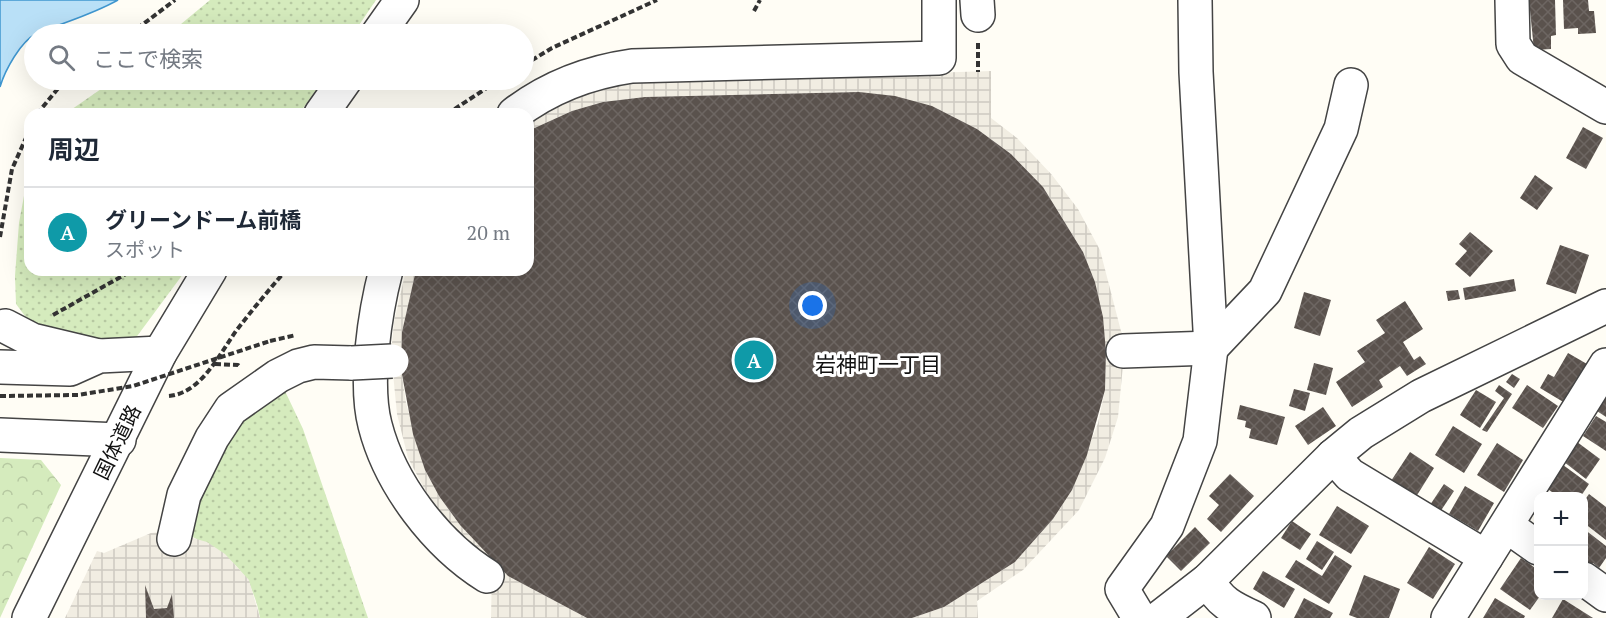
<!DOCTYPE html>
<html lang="ja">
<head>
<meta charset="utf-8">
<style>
  :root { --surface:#fff; --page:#f2f2f3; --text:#1f2937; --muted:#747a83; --line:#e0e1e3; --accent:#2563eb }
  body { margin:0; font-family:"PT Serif","Noto Sans JP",serif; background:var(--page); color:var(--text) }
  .controls { position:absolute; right:18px; bottom:18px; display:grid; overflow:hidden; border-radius:12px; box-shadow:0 6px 24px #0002 }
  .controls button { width:54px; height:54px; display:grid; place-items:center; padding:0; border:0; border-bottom:2px solid var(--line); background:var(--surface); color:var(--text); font:30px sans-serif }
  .you { position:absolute; left:813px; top:306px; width:21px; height:21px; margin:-15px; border:4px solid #fff; border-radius:50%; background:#1a73e8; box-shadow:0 0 0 9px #1a73e833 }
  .badge { display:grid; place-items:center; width:39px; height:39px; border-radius:50%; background:var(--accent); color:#fff; font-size:20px; font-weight:700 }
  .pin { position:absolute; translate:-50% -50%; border:3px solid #fff; box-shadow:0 2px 6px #0006 }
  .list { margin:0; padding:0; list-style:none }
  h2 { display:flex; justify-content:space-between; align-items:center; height:78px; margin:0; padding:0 24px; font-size:26px }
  h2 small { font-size:20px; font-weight:400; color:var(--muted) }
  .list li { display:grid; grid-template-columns:39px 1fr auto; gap:18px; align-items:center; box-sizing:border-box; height:90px; padding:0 24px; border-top:2px solid var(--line) }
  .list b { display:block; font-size:22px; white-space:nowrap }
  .list p { margin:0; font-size:20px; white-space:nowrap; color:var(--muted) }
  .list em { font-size:20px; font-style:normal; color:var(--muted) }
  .icon { flex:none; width:33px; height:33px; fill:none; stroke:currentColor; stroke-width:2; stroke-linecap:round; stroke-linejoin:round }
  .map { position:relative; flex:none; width:1606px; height:618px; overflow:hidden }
  .search { position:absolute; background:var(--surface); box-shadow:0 6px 24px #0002; left:24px; top:24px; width:510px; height:66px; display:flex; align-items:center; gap:15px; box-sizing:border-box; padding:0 21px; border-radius:33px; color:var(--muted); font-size:22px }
  .panel { position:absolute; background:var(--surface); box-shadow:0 6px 24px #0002; left:24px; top:108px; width:510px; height:168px; border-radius:18px }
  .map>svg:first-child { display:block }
  .grass { fill:url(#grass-dots) }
  .park { fill:url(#park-crowns) }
  .plaza { fill:url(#plaza-grid) }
  .water { fill:#b9e0f7; stroke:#3f96cf; stroke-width:1.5 }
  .building { fill:url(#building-cross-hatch) }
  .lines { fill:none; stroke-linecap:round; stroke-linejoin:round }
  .minor-casing { stroke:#444; stroke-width:36 }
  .path { stroke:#333; stroke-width:4; stroke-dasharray:6 3; stroke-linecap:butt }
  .minor { stroke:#fff; stroke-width:33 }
  .minor-bridge-casing { stroke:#444; stroke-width:36; stroke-linecap:butt }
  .path-bridge { stroke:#333; stroke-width:4; stroke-dasharray:6 3; stroke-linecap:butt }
  .minor-bridge { stroke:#fff; stroke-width:33 }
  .labels { text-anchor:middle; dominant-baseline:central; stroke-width:6; stroke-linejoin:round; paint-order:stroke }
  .street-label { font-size:20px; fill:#111; stroke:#fff }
  .neighbourhood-label { font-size:21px; fill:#111; stroke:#fff }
</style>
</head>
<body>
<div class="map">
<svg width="1606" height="618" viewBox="0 0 1606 618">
  <defs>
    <pattern id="grass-dots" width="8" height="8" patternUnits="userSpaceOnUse" patternTransform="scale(1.5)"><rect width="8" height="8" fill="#d5ebbd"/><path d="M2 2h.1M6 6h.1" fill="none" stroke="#b6c8a1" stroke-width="1.8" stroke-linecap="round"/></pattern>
    <pattern id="park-crowns" width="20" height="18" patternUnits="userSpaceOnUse" patternTransform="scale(1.5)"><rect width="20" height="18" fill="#d5ebbd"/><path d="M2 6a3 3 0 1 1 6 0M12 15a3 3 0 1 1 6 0" fill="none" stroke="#b6c8a1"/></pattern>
    <pattern id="plaza-grid" width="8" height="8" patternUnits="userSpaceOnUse" patternTransform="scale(1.5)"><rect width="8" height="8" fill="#f1ede2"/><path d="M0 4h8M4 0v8" fill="none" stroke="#cecac1"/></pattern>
    <pattern id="building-cross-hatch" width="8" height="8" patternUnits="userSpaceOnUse" patternTransform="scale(1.5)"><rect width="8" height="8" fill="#5a524d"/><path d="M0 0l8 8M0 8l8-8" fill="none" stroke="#6d6662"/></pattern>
  </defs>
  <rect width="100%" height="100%" fill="#fffdf5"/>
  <g class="grass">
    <path d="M210,0H376L353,34H169Z"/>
    <path d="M114,80H323L299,114H65Z"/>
    <path d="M30,163V270H186L132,343L98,344L58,332L28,320L16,304L15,276L19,223Z"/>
    <path d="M284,389L303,429L368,618H260C251,570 230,556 189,535L198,503L236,422Z"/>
  </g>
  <path class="park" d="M0,458L41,460L61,485L0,618Z"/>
  <g class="plaza">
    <path d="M991,71V118L1017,138L1052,175L1078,209L1100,250L1122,335L1123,365L1118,417L1105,458L1079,510L1023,570L977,601L978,618H912L944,607L1015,562L1053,519L1072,490L1098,423L1105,390L1106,352L1095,282L1083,252L1043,187L1011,154L977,129L932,106L859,92L645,97L603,102L572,111L528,131V118L553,105L605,88L648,82Z"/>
    <path d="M406,270H416L402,332L401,369L406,403L425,470L439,496L460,525L508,576L587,618H491L492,570L460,538L425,490L408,458L397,414L391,353L394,322Z"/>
    <path d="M168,531L207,542L225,554L249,580L260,618H65L97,551L104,553L151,533Z"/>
  </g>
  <path class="water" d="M0,0H118C89,16 64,22 36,34C21,41 5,70 0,87Z"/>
  <g class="building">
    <path d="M1529,0H1555L1556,35L1551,36V49L1534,50Z"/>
    <path d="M1563,0H1588L1589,11H1594L1596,33L1578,34V28L1564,29Z"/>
    <path d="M859,92L895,96L932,106L977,129L1011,154L1043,187L1083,252L1095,282L1103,317L1106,352L1105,390L1087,455L1072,490L1053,519L1015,562L944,607L912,618H587L508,576L460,525L439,496L425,470L413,434L401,369L402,332L416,270H528V131L572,111L603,102L645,97Z"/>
    <path d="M1583,127L1603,138L1586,169L1566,158Z"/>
    <path d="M1535,175L1553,188L1537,210L1520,198Z"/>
    <path d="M1470,232L1493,251L1470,277L1455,264L1467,251L1459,244Z"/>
    <path d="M1560,245L1589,255L1576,294L1546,284Z"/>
    <path d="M1514,279L1516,291L1465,300L1463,288Z"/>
    <path d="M1458,290L1460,299L1448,301L1446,291Z"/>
    <path d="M1304,292L1331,300L1320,336L1294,328Z"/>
    <path d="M1405,301L1423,329L1403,342L1414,360L1420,356L1426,364L1407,376L1400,366L1379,380L1383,387L1352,407L1336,382L1365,362L1357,351L1385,333L1376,320Z"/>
    <path d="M1568,353L1587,364L1565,403L1540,388L1548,374L1554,377Z"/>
    <path d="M1314,363L1333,368L1326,395L1307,390Z"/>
    <path d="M1512,374L1520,379L1514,388L1506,382Z"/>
    <path d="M1499,385L1512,394L1487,432L1482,430L1504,398L1495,391Z"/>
    <path d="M1527,385L1558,406L1543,428L1512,408Z"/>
    <path d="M1294,389L1310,393L1305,411L1289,406Z"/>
    <path d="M1476,390L1496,402L1480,428L1460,415Z"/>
    <path d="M1606,392V417L1594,409Z"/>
    <path d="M1240,405L1285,417L1277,445L1249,438L1251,429L1245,427L1246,421L1237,419Z"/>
    <path d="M1323,407L1336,426L1308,445L1295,426Z"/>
    <path d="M1596,416L1606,422V451L1583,436Z"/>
    <path d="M1453,426L1482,444L1464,473L1435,455Z"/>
    <path d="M1573,439L1600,459L1586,479L1559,458Z"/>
    <path d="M1497,443L1523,460L1504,492L1477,475Z"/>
    <path d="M1410,452L1434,468L1414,500L1389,484Z"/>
    <path d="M1559,462L1589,484L1581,496H1558L1543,486Z"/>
    <path d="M1230,474L1254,496L1221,532L1207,519L1219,505L1209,496Z"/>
    <path d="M1444,484L1454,491L1434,521L1424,514Z"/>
    <path d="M1465,486L1494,503L1478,531L1449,514Z"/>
    <path d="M1589,494L1606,507V540L1584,523V501Z"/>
    <path d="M1538,497V518L1524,506Z"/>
    <path d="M1337,506L1369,526L1351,554L1319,535Z"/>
    <path d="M1292,521L1311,534L1300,550L1281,538Z"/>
    <path d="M1195,527L1210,543L1181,571L1166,556Z"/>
    <path d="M1584,529L1606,546V558L1599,568L1593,563L1584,575Z"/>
    <path d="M1317,541L1334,552L1322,570L1306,559Z"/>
    <path d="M1429,547L1455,564L1433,599L1407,583Z"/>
    <path d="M1335,555L1352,566L1329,604L1285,577L1296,560L1322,576Z"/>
    <path d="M1521,558L1538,570L1540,596L1530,610L1500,589Z"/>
    <path d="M1263,571L1295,589L1284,608L1253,589Z"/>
    <path d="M1364,575L1400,589L1389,618H1357L1349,615Z"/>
    <path d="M145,585L154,609L167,608L172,594L174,618H146Z"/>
    <path d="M1304,598L1333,613L1330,618H1294Z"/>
    <path d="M1495,598L1525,616L1524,618H1483Z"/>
    <path d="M1563,599L1593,618H1552Z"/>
  </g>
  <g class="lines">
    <g class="minor-casing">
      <g id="minor">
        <path d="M977,0L978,15"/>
        <path d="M1512,0L1513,44L1522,58L1606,107"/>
        <path d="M378,34L402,0"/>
        <path d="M321,114L345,80"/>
        <path d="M514,114C548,88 590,72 632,66L939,58V0"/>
        <path d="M386,270C375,312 364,383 375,425C390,484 436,544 487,576"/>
        <path d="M5,326L32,340L99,356"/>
        <path d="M1211,348L1265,291L1341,129L1351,85"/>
        <path d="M1123,351L1211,348"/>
        <path d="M0,367L70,369L99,356L160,353"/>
        <path d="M0,435L119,440"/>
        <path d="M1333,456L1350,475L1486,557"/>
        <path d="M1507,526L1538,548"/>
        <path d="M174,539L184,495L212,438L231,409L278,376L298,366L314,362L352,363"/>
        <path d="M1584,579L1606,595"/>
        <path d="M1208,580C1219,602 1232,608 1254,618"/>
        <path d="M1137,614L1122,589L1167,526L1200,441L1211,348L1196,72L1195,0"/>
        <path d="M29,618L160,353L210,270"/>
        <path d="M1159,618L1208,580L1333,456L1361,433L1421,396L1606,306"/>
        <path d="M1448,618L1606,365"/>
      </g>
    </g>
    <g class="path">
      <path d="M754,11L760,0"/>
      <path d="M130,34L175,0"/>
      <path d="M978,43V72"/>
      <path d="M524,65L552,48L657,0"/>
      <path d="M37,114L60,86L69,80"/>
      <path d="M447,114L499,80"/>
      <path d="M0,237L12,169L30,129"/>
      <path d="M53,315L133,270"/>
      <path d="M270,341L296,335"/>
      <path d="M215,364L238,365L240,367"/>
      <path d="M169,396C201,393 219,355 236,331C252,310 269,290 286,270"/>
    </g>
    <use href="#minor" class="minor"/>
    <g class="minor-bridge-casing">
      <path id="minor-bridge" d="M352,363L392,361"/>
    </g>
    <path class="path-bridge" d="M0,396L78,395L133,386L270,341"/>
    <use href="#minor-bridge" class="minor-bridge"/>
  </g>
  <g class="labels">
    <g class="street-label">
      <text transform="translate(117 442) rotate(-64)">国体道路</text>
    </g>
    <g class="neighbourhood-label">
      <text x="878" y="364">岩神町一丁目</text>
    </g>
  </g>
</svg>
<div class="controls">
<button>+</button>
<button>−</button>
</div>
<div class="you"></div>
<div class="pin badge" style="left:754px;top:360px;background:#0f9aa8">A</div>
<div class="search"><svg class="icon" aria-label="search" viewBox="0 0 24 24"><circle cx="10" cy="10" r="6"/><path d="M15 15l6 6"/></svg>ここで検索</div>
<section class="panel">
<h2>周辺<small></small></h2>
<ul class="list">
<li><span class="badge" style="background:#0f9aa8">A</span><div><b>グリーンドーム前橋</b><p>スポット</p></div><em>20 m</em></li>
</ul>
</section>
</div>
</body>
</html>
